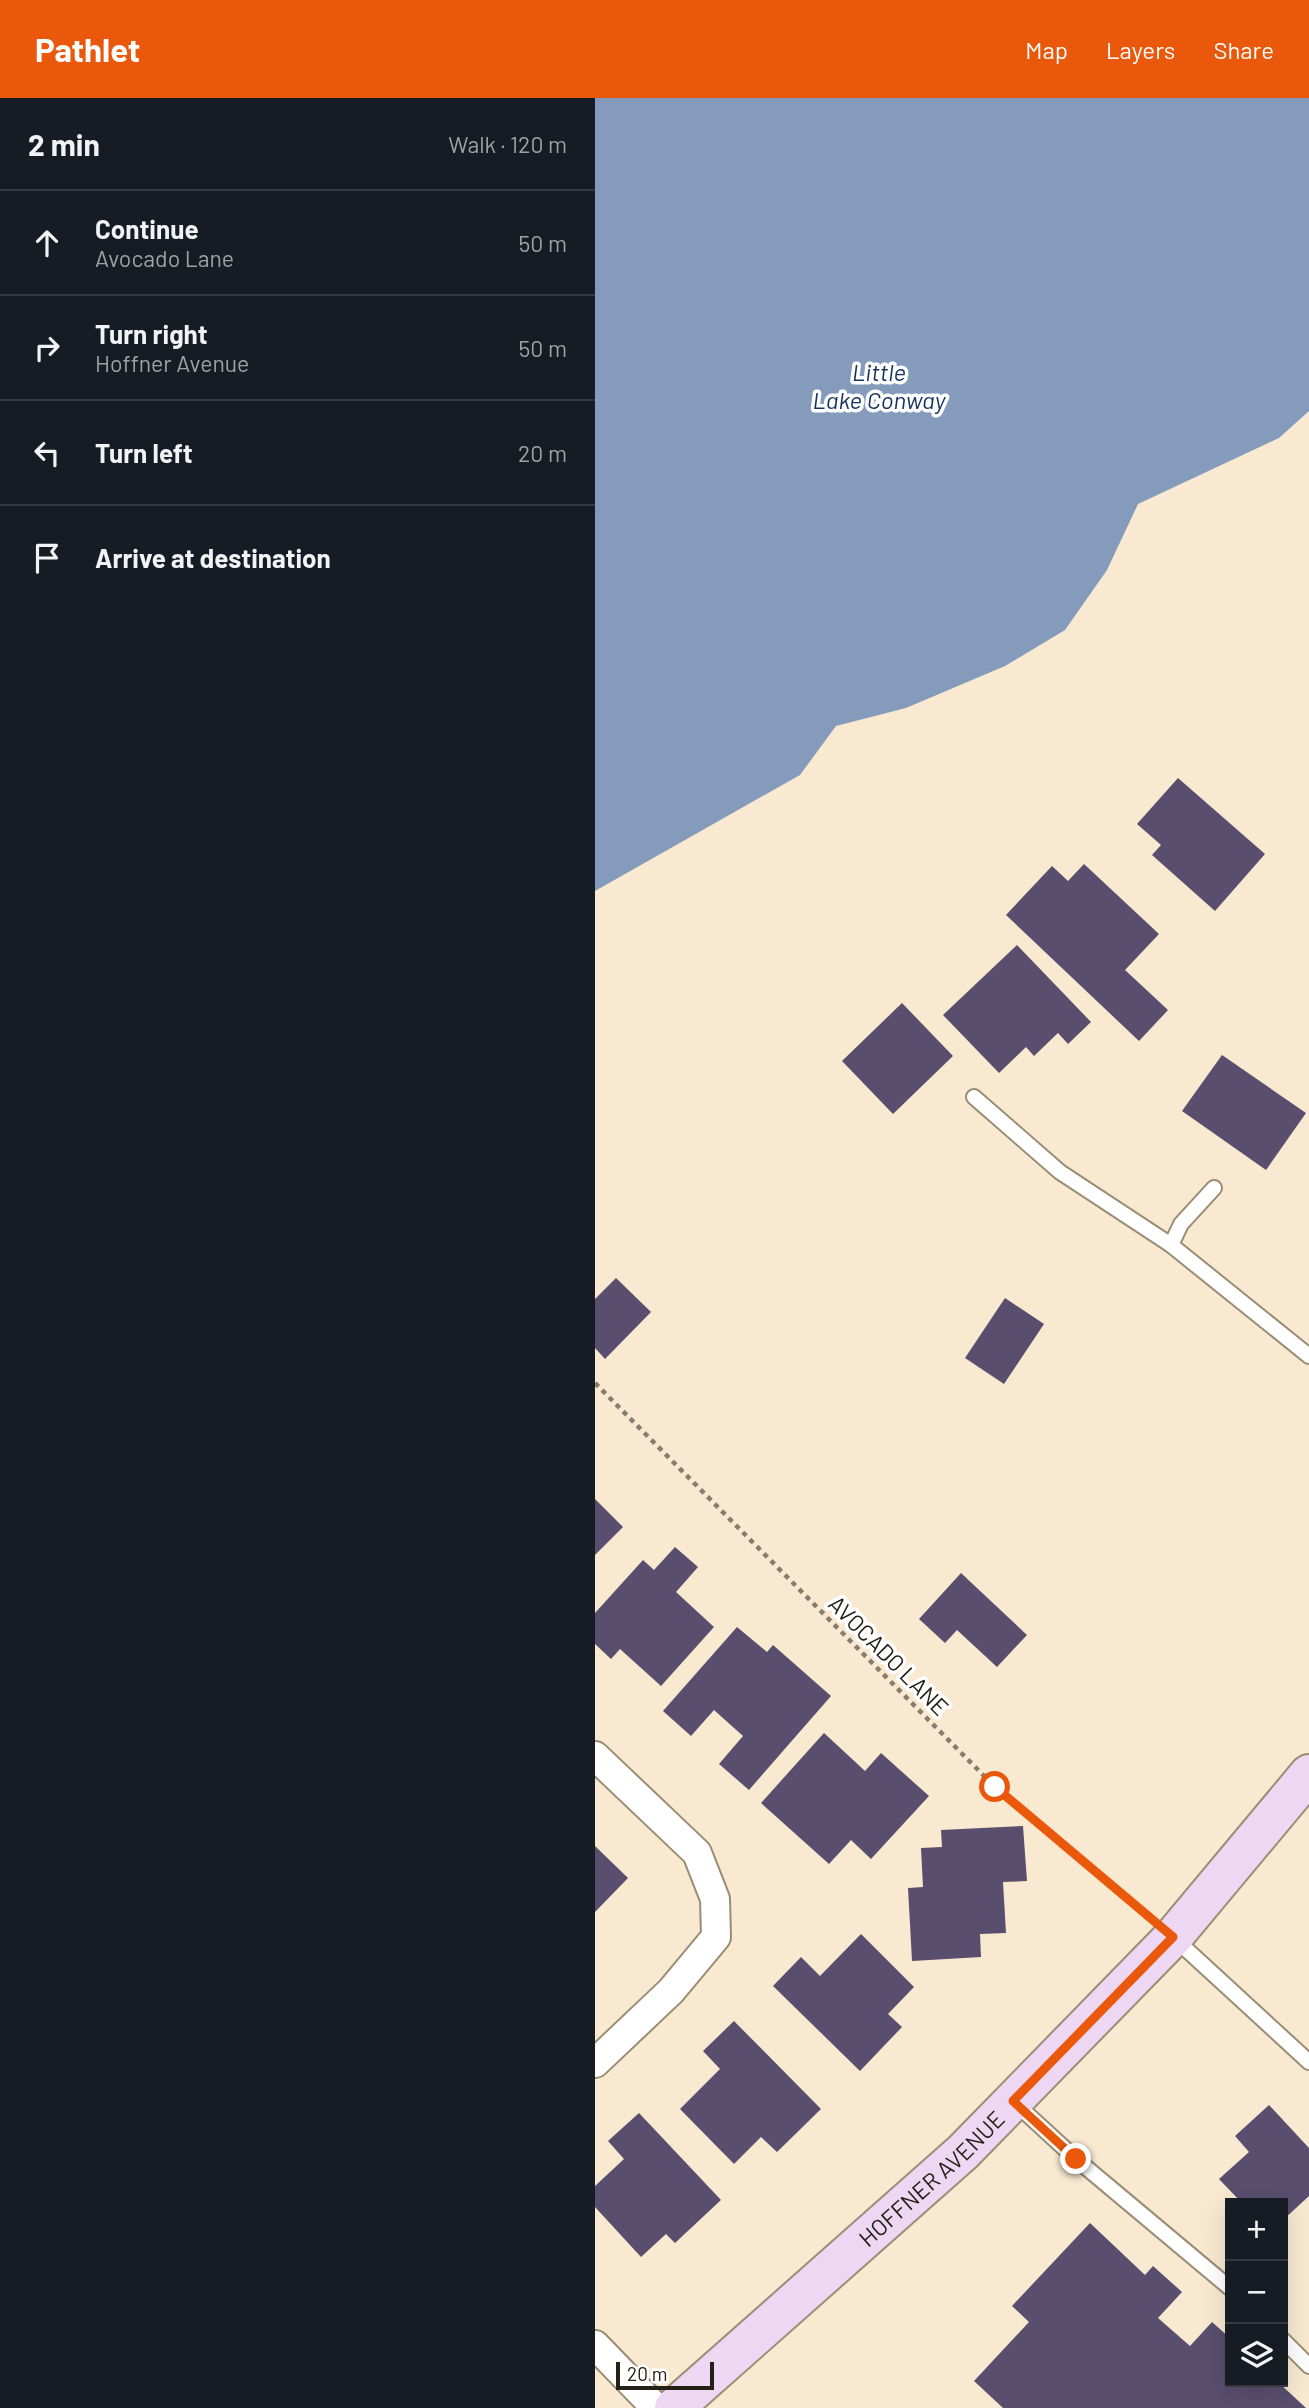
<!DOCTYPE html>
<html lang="en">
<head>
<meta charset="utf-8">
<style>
  :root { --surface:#171b24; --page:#242831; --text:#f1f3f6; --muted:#9ea1a6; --line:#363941; --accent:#ea580c }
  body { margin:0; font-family:Barlow,sans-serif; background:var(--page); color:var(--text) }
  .controls { position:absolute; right:21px; bottom:21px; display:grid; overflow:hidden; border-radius:0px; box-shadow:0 7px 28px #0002 }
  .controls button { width:63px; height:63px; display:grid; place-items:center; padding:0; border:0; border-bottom:2px solid var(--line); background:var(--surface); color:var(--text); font:35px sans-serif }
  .scale { position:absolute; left:21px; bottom:18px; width:98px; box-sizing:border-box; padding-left:7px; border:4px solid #252016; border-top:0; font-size:19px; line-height:24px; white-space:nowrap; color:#252016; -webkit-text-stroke:5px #fff; paint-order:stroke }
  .stop { position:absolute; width:21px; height:21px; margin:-16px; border:5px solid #ea580c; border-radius:50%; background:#fff }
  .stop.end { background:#ea580c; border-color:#fff; box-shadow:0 2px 7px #0008 }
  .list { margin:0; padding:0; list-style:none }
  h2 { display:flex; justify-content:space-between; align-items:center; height:91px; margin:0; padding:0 28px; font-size:30px }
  h2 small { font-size:23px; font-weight:400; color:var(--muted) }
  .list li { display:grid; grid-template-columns:46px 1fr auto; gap:21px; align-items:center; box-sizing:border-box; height:105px; padding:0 28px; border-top:2px solid var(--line) }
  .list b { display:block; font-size:26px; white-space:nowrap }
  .list p { margin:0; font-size:23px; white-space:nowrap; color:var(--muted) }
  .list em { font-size:23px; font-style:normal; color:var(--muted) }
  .icon { flex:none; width:38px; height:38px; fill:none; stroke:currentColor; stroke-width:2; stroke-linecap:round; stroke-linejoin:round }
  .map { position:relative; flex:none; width:714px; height:2310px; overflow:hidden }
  header { display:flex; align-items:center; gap:42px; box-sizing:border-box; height:98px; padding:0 35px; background:var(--accent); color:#fff }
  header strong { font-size:33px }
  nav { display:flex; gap:38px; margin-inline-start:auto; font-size:24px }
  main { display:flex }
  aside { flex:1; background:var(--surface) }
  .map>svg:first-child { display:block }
  .water { fill:#859bbc }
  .building { fill:#594e6e }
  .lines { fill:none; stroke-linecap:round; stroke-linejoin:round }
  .service-casing { stroke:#9a8d75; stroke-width:18 }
  .minor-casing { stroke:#9a8d75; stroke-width:32 }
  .secondary-casing { stroke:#9a8d75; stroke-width:42 }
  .path { stroke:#867d6c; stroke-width:4.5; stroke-dasharray:5 5; stroke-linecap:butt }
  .service { stroke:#fff; stroke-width:14 }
  .minor { stroke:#fff; stroke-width:28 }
  .secondary { stroke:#edd7f3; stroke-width:38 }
  .route { stroke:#ea580c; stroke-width:9 }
  .labels { text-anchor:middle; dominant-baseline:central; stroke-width:7; stroke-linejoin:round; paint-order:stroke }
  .street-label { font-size:23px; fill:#252016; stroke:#fff }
  .water-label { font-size:24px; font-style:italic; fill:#16335e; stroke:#fff }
</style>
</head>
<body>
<header>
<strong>Pathlet</strong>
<nav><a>Map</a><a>Layers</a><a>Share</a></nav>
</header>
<main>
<aside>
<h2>2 min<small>Walk · 120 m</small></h2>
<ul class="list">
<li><svg class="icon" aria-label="ahead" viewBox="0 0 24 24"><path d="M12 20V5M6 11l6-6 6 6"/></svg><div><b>Continue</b><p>Avocado Lane</p></div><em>50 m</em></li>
<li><svg class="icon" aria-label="right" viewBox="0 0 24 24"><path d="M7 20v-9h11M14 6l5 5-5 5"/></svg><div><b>Turn right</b><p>Hoffner Avenue</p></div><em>50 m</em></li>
<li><svg class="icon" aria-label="left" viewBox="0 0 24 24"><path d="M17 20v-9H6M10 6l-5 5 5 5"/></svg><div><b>Turn left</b></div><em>20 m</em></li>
<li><svg class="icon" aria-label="arrive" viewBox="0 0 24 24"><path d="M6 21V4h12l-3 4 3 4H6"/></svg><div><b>Arrive at destination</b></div></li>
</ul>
</aside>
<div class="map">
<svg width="714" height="2310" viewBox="0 0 714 2310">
  <rect width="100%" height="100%" fill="#f8e9d0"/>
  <path class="water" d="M0,0H714V313L684,340L543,406L512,472L470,532L410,568L311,610L241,628L205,677L0,793Z"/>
  <g class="building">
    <path d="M583,680L670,756L620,813L557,757L566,747L542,726Z"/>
    <path d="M489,766L564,836L530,872L573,912L544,943L411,817L457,768L473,783Z"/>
    <path d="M422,847L496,924L473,946L463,935L439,958L431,949L404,975L348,917Z"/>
    <path d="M307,905L358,958L298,1016L247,963Z"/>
    <path d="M627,957L711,1015L671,1072L587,1013Z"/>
    <path d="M21,1180L56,1214L10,1261L0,1250V1201Z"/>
    <path d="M410,1200L449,1226L409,1286L370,1260Z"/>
    <path d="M0,1401L28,1429L0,1457Z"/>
    <path d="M80,1449L103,1469L81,1494L119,1529L66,1588L25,1551L16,1561L0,1546V1515L48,1462L59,1472Z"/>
    <path d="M366,1475L432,1537L402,1569L362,1532L350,1545L324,1521Z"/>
    <path d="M142,1529L172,1554L178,1547L236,1598L154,1692L124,1666L148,1638L119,1612L96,1638L68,1613Z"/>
    <path d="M229,1635L270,1673L286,1655L334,1698L276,1761L256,1742L234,1766L166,1705Z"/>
    <path d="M428,1728L432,1783L408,1784L411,1835L385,1836L386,1859L317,1863L313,1790L328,1789L326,1750L347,1749L346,1732Z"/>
    <path d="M0,1748L33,1780L0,1814Z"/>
    <path d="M266,1836L319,1889L293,1916L307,1929L265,1973L178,1888L206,1859L225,1878Z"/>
    <path d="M139,1923L226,2011L182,2054L166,2039L139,2066L85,2011L125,1971L108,1953Z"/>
    <path d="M674,2007L714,2050V2098L688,2122V2105H647L624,2081L654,2054L640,2038Z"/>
    <path d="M44,2015L126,2102L80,2145L71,2136L46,2159L0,2109V2088L29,2061L13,2043Z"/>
    <path d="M495,2125L550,2177L558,2168L587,2194L563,2220L595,2248L617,2224L635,2240V2284H683L711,2310H408L379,2283L434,2224L417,2208Z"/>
  </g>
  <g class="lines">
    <g class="service-casing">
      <g id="service">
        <path d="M379,999L465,1074L576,1147"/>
        <path d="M619,1090L586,1126L576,1147L714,1258"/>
        <path d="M579,1840L714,1964"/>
        <path d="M419,2004L481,2061L635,2190"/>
        <path d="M688,2242L714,2268"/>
      </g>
    </g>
    <g class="minor-casing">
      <g id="minor">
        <path d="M0,1658L102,1755L120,1801L121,1839L76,1893L0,1965"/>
        <path d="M0,2247L61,2310"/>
      </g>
    </g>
    <g class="secondary-casing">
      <g id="secondary">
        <path id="s1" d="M79,2310L368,2054L578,1839L714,1676"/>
      </g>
    </g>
    <path class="path" d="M0,1285L400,1689L550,1816"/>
    <use href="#service" class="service"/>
    <use href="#minor" class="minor"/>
    <use href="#secondary" class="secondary"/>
  </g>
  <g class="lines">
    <path class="route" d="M400,1689L578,1839L418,2003L481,2061"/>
  </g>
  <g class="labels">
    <g class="street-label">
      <text transform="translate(294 1557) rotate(45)">AVOCADO LANE</text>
      <text stroke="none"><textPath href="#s1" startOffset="345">HOFFNER AVENUE</textPath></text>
    </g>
    <g class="water-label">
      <text x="284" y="273">Little<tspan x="284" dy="28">Lake Conway</tspan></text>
    </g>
  </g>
</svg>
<div class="controls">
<button>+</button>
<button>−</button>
<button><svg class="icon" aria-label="layers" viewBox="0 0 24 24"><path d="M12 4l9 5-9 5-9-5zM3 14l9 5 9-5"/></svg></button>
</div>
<div class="scale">20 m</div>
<div class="stop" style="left:400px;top:1689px"></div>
<div class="stop end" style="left:481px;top:2061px"></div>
</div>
</main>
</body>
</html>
